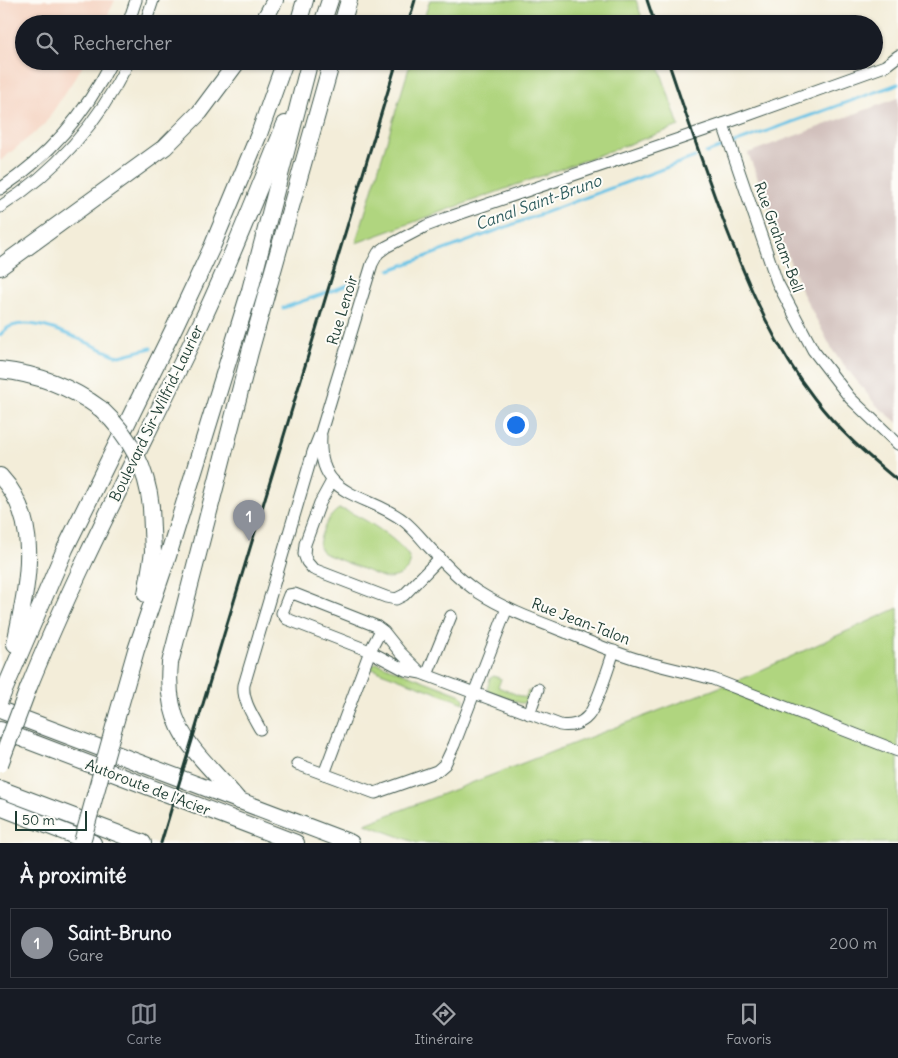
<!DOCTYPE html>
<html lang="fr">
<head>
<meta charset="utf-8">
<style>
  :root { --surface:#171b24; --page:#20242c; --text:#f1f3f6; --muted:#9ea1a6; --line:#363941; --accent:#8c9099 }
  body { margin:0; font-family:Delius,sans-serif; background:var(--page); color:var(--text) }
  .scale { position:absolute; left:15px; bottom:12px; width:72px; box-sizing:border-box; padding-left:5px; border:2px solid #1f3d34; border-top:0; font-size:14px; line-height:18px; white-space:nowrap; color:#1f3d34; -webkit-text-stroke:4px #fdfcf7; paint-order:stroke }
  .you { position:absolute; left:515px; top:424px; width:18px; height:18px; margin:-12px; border:4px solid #fff; border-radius:50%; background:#1a73e8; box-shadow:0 0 0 8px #1a73e833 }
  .badge { display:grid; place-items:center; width:32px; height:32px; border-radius:50%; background:var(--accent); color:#fff; font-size:16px; font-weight:700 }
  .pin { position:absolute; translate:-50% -41px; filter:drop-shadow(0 1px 2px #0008) }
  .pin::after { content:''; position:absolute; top:26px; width:18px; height:15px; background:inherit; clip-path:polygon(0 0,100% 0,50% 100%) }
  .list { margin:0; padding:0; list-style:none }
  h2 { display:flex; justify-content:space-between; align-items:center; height:65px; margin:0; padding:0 20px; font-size:21px }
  h2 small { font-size:16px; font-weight:400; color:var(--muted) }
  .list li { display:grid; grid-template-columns:32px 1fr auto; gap:15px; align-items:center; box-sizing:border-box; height:70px; margin:0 10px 10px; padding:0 10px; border:1px solid var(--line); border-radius:0px }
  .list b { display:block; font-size:19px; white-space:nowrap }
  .list p { margin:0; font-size:16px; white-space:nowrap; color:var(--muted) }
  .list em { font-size:16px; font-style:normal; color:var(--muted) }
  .icon { flex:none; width:28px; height:28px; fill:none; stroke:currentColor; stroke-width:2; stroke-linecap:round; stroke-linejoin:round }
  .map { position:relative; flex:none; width:898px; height:843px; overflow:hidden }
  .search { position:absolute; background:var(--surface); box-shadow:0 1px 4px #0004; left:15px; right:15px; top:15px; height:55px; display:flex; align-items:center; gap:12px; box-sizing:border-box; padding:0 18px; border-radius:28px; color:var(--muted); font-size:19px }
  .sheet { height:145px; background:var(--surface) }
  nav { display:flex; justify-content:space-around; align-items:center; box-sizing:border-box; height:70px; border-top:1px solid var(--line); background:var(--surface); font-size:14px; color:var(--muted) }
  nav a { display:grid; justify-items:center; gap:2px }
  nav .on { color:var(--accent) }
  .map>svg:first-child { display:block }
  .built { fill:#f5d3c1 }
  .industrial { fill:#d1c0bc }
  .green { fill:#b0d57f; stroke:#68895a }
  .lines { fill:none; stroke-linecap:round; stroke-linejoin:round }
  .stream { stroke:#68c3e6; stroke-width:3 }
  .minor-casing { stroke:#3f574d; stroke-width:13 }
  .highway-casing { stroke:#3f574d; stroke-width:18 }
  .minor { stroke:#fff; stroke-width:11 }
  .highway { stroke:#fff; stroke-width:16 }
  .rail { stroke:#1f3d34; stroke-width:3 }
  .highway-bridge-casing { stroke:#3f574d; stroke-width:18; stroke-linecap:butt }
  .highway-bridge { stroke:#fff; stroke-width:16 }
  .labels { text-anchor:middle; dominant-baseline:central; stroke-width:4; stroke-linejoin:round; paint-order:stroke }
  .street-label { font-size:15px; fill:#1f3d34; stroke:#fdfcf7 }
  .water-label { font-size:16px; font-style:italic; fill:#315e60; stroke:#fdfcf7 }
</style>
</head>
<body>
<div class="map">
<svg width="898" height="843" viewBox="0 0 898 843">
  <rect width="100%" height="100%" fill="#fdfcf7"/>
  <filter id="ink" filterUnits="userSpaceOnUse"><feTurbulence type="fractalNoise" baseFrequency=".02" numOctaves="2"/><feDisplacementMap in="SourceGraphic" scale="10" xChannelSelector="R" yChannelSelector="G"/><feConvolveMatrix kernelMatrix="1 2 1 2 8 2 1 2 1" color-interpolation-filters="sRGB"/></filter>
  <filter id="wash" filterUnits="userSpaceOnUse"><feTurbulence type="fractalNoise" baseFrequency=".0096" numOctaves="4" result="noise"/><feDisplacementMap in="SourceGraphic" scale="20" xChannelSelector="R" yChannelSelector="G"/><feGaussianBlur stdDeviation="1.12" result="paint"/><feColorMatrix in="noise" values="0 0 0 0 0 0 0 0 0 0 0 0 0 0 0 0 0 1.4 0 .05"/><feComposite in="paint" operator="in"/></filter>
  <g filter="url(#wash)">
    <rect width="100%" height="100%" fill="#f3edd9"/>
    <path class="built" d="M0,0H115L104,24H24V61H86L44,125L0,161Z"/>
    <path class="industrial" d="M898,98V423L876,405L833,351L801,290L748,153Z"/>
    <g class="green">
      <path d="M430,0H636L644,24H422Z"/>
      <path d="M411,61H657L679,126L356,243Z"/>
      <path d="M339,509C354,510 408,545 410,560C411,564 408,568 406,570C400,577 393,578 385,578L323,553L319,547C319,536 328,515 339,509Z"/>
      <path d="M898,608V843H417L365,824L746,677Z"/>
      <path d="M377,663L461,695L464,699V703L370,668L374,664Z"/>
      <path d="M494,676L501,679L498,687L525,698L528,691L530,692L527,700L523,703H520L487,690L490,678Z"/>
    </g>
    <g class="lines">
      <g class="stream">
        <path d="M706,153L898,84"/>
        <path d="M390,270L695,157"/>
        <path d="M283,308L351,284"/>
        <path d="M0,335C4,331 7,327 12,326C41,316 89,345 115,355L120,356L151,348"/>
      </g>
    </g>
  </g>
  <g filter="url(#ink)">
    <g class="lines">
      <g class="minor-casing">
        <g id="minor">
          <path d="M128,24L136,0"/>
          <path d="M145,24L153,0"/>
          <path d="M723,124L777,282L813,350L850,398L898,444"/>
          <path d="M0,189C48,157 86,113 112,61"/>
          <path d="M0,207C57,171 99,122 129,61"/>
          <path d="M321,436C317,500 367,492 404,521C413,528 420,537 428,546C443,562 459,579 478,592C506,610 537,621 568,633C592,643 617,654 643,661C666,668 689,672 713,679L898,751"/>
          <path d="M332,481L320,503L305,544L304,554L307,562L313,569L386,597L396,599L404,595L440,558"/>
          <path d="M381,630L370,651L324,774L375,793L437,771L445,764L454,745L507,608"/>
          <path d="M421,673L405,670L367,650L287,619L282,613L289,595L295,594L376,626L384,632L400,652L421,673L560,725C570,727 581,724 588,716C597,706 609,665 614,651"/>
          <path d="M427,675L451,616"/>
          <path d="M529,714L538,689"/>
          <path d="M260,729C253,716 242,700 244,685L313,452L321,432L372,264L378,253L386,247L426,226L447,218L723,124L885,66L898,56"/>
          <path d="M297,764L324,774"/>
        </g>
      </g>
      <g class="highway-casing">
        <g id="highway">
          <path d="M262,24L275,0"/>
          <path d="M298,24L305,0"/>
          <path d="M322,24L330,0"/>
          <path d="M342,24L349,0"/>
          <path d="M0,267L165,147L200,112L238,61"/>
          <path d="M0,370C38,374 70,386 101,409"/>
          <path d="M0,476C44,523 26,588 15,644"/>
          <path d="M146,594L153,552L151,507"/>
          <path d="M28,689C79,563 143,445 201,323C232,258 258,191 285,124"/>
          <path d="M0,700L65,549L175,326L212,247L259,134L285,61"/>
          <path d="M0,710L351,843"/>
          <path d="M0,730L296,843"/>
          <path d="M112,734L136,650L168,556L250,290L309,64"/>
          <path d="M0,789L143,843"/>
          <path d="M239,801C200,753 163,734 170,663L250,352L332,61"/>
          <path d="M0,807L93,843"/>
        </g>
      </g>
      <use href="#minor" class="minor"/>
      <use href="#highway" class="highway"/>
      <g class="rail">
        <path d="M647,0L655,24"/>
        <path d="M408,24L415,0"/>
        <path d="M668,61C687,118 706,174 727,230C750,289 775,348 814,398C838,430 868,456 898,481"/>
        <path d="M161,843L397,61"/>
      </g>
      <g class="highway-bridge-casing">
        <g id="highway-bridge">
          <path d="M101,409C130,436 147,467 151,507"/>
          <path d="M0,764L28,689"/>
          <path d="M82,842L112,734"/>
        </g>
      </g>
      <use href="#highway-bridge" class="highway-bridge"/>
    </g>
  </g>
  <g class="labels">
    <g class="street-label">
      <text transform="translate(779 237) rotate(70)">Rue Graham-Bell</text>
      <text transform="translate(342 310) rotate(-73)">Rue Lenoir</text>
      <text transform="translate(156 413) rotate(-64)">Boulevard Sir-Wilfrid-Laurier</text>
      <text transform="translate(581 621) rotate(21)">Rue Jean-Talon</text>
      <text transform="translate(148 787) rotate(21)">Autoroute de l'Acier</text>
    </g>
    <g class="water-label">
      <text transform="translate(538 202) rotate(-20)">Canal Saint-Bruno</text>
    </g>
  </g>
</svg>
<div class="scale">50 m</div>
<div class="you"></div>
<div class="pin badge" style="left:249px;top:541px">1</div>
<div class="search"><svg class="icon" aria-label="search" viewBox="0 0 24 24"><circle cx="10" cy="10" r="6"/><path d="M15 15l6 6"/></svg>Rechercher</div>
</div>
<section class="sheet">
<h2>À proximité<small></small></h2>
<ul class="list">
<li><span class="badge">1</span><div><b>Saint-Bruno</b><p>Gare</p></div><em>200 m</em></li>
</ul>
</section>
<nav>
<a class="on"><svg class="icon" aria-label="map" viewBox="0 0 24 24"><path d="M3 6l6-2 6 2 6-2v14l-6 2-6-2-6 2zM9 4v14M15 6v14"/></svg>Carte</a>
<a><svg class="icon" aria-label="directions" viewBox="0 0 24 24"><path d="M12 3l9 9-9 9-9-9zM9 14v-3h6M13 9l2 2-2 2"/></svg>Itinéraire</a>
<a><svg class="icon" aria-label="saved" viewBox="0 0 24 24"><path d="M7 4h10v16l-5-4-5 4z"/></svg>Favoris</a>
</nav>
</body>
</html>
